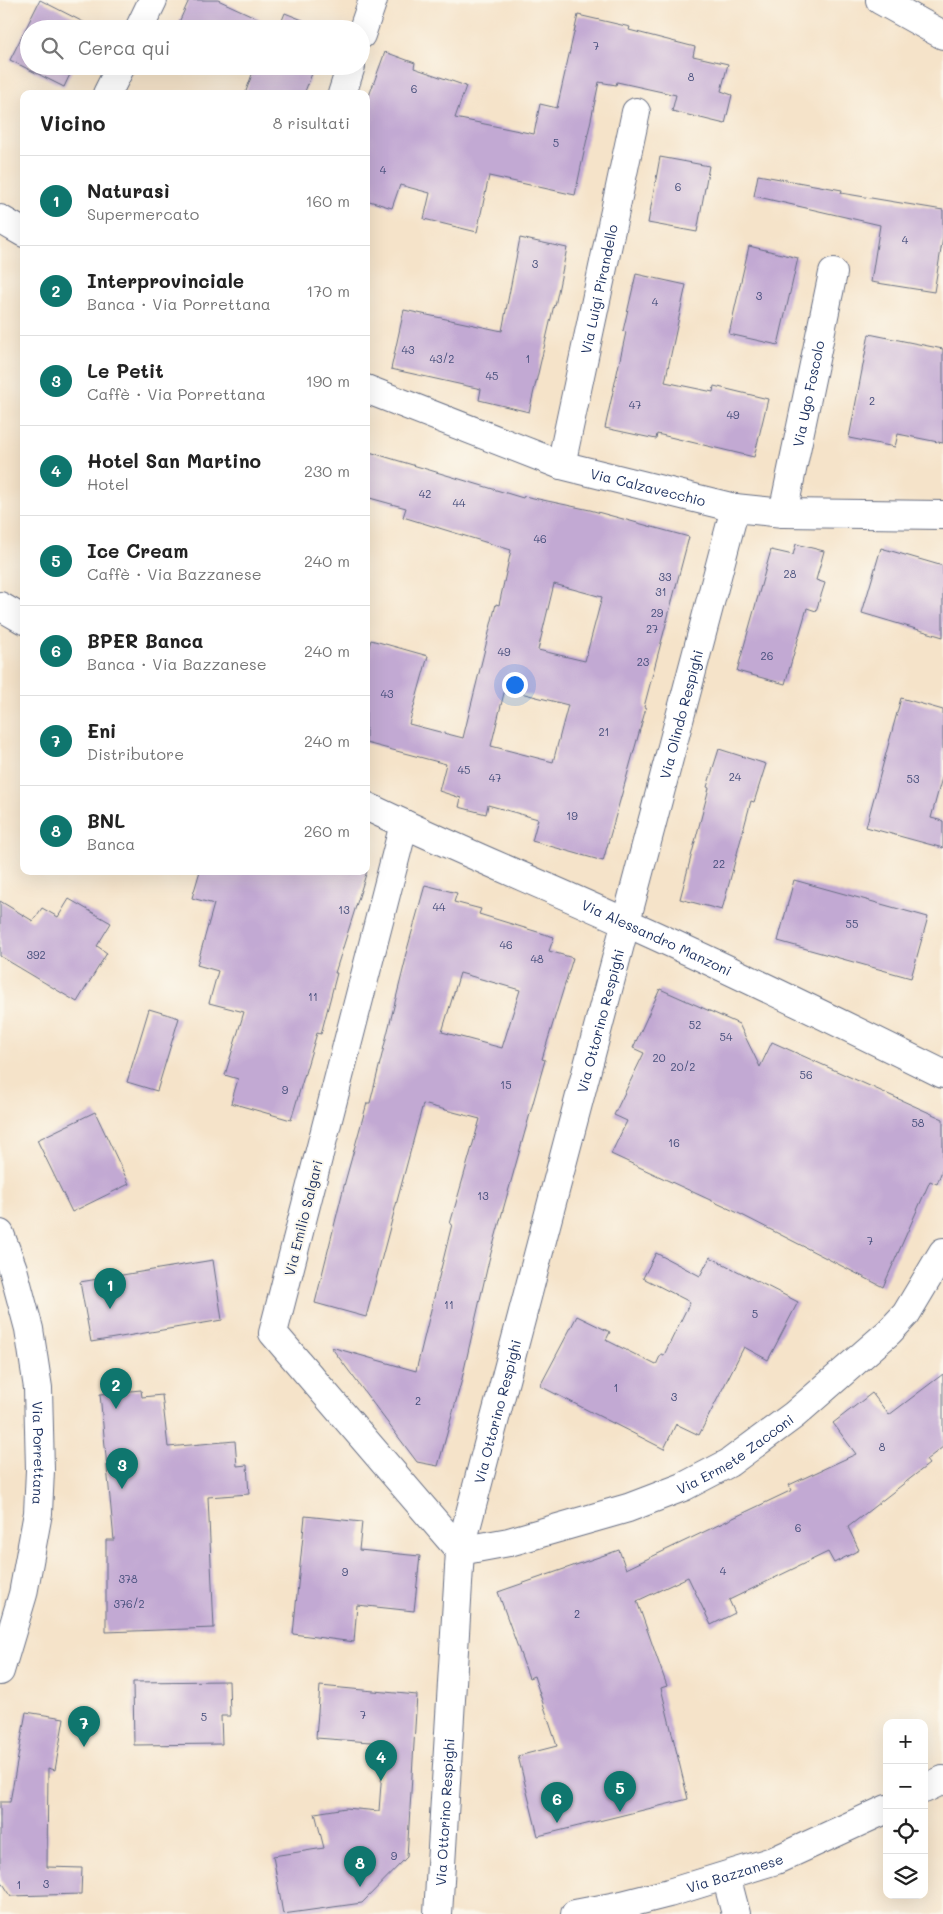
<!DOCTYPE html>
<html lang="it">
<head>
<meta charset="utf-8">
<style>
  :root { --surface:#fff; --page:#f2f2f2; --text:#222; --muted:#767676; --line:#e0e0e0; --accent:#0f766e }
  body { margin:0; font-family:Mali,sans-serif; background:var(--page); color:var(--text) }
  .controls { position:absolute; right:15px; bottom:15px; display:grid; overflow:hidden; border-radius:10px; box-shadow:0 5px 20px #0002 }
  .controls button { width:45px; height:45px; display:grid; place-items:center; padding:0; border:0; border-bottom:1px solid var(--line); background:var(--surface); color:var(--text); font:25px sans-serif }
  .you { position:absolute; left:514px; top:684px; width:18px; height:18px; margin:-12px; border:4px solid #fff; border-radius:50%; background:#1a73e8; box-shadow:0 0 0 8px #1a73e833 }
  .badge { display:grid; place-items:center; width:32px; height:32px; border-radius:50%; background:var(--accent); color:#fff; font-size:16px; font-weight:700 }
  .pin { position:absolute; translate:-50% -41px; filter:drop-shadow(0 1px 2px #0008) }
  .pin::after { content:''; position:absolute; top:26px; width:18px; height:15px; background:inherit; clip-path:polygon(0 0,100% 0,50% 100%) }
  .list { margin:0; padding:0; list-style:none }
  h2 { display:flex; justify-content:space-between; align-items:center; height:65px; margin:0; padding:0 20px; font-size:21px }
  h2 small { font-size:16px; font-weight:400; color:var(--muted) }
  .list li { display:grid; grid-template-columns:32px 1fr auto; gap:15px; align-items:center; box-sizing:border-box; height:90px; padding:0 20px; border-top:1px solid var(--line) }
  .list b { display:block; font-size:19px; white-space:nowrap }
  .list p { margin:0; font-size:16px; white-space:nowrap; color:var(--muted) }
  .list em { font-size:16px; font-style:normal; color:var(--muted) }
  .icon { flex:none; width:28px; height:28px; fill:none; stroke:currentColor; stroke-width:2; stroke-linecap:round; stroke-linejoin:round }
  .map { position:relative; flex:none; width:943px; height:1914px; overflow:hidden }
  .search { position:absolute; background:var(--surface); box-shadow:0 5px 20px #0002; left:20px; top:20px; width:350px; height:55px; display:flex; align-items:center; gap:12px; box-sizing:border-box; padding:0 18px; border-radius:28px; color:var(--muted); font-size:19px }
  .panel { position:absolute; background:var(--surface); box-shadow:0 5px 20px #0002; left:20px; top:90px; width:350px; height:785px; border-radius:10px }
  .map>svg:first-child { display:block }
  .building { fill:#c2a9d3; fill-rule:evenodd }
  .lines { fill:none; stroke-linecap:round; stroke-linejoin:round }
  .minor-casing { stroke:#676e83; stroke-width:30 }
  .secondary-casing { stroke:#676e83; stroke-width:30 }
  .primary-casing { stroke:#676e83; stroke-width:30 }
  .motorway-casing { stroke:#676e83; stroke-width:30 }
  .minor { stroke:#fff; stroke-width:28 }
  .secondary { stroke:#fff; stroke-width:28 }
  .primary { stroke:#fff; stroke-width:28 }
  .motorway { stroke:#fff; stroke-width:28 }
  .labels { text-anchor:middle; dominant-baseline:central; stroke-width:4; stroke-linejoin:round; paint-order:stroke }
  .number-label { font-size:11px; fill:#454e7b }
  .street-label { font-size:14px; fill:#1b2f5e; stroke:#fbf7ec }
</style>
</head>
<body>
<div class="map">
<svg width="943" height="1914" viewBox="0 0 943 1914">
  <rect width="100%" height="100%" fill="#fbf7ec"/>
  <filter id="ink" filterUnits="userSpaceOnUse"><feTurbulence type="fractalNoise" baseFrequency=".02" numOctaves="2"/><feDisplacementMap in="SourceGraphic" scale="10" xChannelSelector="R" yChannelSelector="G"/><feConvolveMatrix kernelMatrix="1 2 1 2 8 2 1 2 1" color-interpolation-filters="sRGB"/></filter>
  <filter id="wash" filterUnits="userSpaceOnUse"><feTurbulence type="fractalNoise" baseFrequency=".0096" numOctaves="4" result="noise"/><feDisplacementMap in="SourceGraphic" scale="20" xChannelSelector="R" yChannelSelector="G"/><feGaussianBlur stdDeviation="1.12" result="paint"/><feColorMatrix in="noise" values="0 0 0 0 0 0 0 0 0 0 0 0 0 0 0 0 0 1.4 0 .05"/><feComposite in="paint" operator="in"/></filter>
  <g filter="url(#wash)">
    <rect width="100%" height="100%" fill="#f5e3c9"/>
    <g id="blocks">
      <g class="building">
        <path d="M40,0L97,29H29V66H74L64,87L10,60Z"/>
        <path d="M189,0H218L279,28L285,13L325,29H176Z"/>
        <path d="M578,15L630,27L629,30L695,47L693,56L728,64L721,91L732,95L725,124L672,111L676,95L617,82L616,85L599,82L575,195L489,176L477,232L424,219L430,193L400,185L392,208L366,200V104L385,52L415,63L414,68L466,86L455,118L534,134L540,104L557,108Z"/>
        <path d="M255,66H315L304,94H245Z"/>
        <path d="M660,157L709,166L697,232L648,223Z"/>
        <path d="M758,175L842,190L841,193L943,210V237L934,292L871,282L880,225L754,196Z"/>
        <path d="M520,238L567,248L555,306L554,305L529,412L479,400L481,389L391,369L404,310L502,331Z"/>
        <path d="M749,246L798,258L778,345L729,334Z"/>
        <path d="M636,274L686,285L665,382L713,392L714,386L768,399L754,457L657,434L656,439L605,428L626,332L623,331Z"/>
        <path d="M869,334L943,349V443L898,434L895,447L849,438Z"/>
        <path d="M366,451L523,498L524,496L590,510L689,537L644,707L646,708L603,861L532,841L538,819L488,805L486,814L459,807L461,798L439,791L446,764L366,743V656L371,640L428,656L409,724L463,738L496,604L499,605L511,550L403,517L406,508L366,497ZM554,584L602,597L585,661L538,650ZM505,689L568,705L553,762L491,746Z"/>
        <path d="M796,544L824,551L816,580L825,583L816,611L807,608L785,684L737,671L771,550L793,555Z"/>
        <path d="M881,548L943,566V637L862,613Z"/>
        <path d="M901,698L943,710V774L931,818L943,821V848L866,827Z"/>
        <path d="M719,749L766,764L754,802L751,801L722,910L680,899L709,788L707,787Z"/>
        <path d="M200,871H367L335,973H337L321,1034L317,1033L291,1120L231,1103L238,1079L225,1075L244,1012L209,1003L218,971L197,965L214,904L192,898Z"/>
        <path d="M794,880L928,917L911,978L778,941Z"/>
        <path d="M425,885L457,893L454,902L481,909L479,914L554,937L549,951L573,958L542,1059L545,1060L489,1260L461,1383L438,1466L417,1462L331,1347L416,1371L452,1224H450L480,1119L423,1104L366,1317L315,1303L345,1182L367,1103H370L406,958L405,957ZM460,973L520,990L502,1048L442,1032Z"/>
        <path d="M69,899L111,923L97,946L107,953L77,1002L0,956V901L33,921L42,908L58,917Z"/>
        <path d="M660,989L739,1024L760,1067L772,1042L943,1119V1168L937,1184L930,1181L883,1287L736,1212L611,1154L627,1121L614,1115L644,1053L633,1048Z"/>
        <path d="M149,1009L179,1018L157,1091L127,1082Z"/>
        <path d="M95,1112L129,1184L72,1212L37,1140Z"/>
        <path d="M656,1253L700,1276L710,1257L798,1302L768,1360L744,1347L699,1435L676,1424L664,1449L540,1386L577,1316L610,1332L606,1340L656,1365L661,1354L664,1355L690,1302L643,1278Z"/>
        <path d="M213,1260L222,1320L91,1342L80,1282Z"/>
        <path d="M943,1374V1447L926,1460L929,1464L848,1527L859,1550L834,1563L828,1552L729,1600L735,1613L711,1625L688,1577L637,1601L667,1686L661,1688L688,1799L538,1836L518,1756L557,1746L534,1676L529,1678L498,1592L619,1550L626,1569L792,1490L789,1485L856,1454L833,1423L872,1393L889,1415Z"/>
        <path d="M141,1390L142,1397L162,1395L168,1447L235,1441L237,1466L247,1465L249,1494L208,1497L214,1628L106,1632V1540H114L100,1394Z"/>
        <path d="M305,1516L362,1522L359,1550L420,1556L414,1611L357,1605L354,1642L293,1634Z"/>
        <path d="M229,1681L230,1716H221L222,1744L134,1745L133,1682Z"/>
        <path d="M320,1686L417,1695L407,1857L362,1903L283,1914L273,1856L324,1848L315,1813L346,1808L379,1811L384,1743L316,1738Z"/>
        <path d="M26,1712L64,1718L55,1770L48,1768L47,1867L82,1868L81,1894L11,1896L0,1879V1802H10Z"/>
      </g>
    </g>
  </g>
  <g filter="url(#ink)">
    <use href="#blocks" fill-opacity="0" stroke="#676e83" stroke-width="1"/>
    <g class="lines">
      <g class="minor-casing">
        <g id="minor">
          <path d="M139,29L153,0"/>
          <path d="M361,35L373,0"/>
          <path d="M107,94L121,66"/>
          <path d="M342,94L351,66"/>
          <path d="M0,219L24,233"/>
          <path id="s1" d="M366,389L561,465L735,508L783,513L943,515"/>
          <path id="s2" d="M561,465L636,112"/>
          <path id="s3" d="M783,513L833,273"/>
          <path d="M0,606L24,620"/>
          <path id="s4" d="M366,806C451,847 539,883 625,922C732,970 838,1022 943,1074"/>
          <path d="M404,824L273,1333L460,1551"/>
          <path id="s5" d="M460,1551L509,1542L628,1508L683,1487L729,1463L794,1415L889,1332L906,1314L943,1252"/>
          <path d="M726,1876L736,1914"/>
          <path id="s6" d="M438,1914L460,1551L735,508"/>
        </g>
      </g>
      <g class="secondary-casing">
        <g id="secondary">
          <path d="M924,1789L943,1780"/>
          <path id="s7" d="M575,1914L622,1905L669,1893L776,1860L887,1809"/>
        </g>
      </g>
      <g class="primary-casing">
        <g id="primary">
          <path id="s8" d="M0,1234L13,1269L29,1329L38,1388L40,1470L38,1513L23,1594L0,1671"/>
        </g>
      </g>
      <g class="motorway-casing">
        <path id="motorway" d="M880,0L943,35"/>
      </g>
      <use href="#minor" class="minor"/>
      <use href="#secondary" class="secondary"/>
      <use href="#primary" class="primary"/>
      <use href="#motorway" class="motorway"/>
    </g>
  </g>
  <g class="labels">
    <g class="number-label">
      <text x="596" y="45">7</text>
      <text x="691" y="76">8</text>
      <text x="414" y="88">6</text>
      <text x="556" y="142">5</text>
      <text x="383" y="169">4</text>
      <text x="678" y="186">6</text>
      <text x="905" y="239">4</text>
      <text x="535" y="263">3</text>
      <text x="759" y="295">3</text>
      <text x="655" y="301">4</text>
      <text x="408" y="349">43</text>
      <text x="442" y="358">43/2</text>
      <text x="528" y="358">1</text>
      <text x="492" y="375">45</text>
      <text x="872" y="400">2</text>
      <text x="635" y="404">47</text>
      <text x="733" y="414">49</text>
      <text x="425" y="493">42</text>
      <text x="459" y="502">44</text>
      <text x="540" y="538">46</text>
      <text x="790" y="573">28</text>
      <text x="665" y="576">33</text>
      <text x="661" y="591">31</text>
      <text x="657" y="612">29</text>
      <text x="652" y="628">27</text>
      <text x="504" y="651">49</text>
      <text x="767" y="655">26</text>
      <text x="643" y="661">23</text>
      <text x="387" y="693">43</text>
      <text x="604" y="731">21</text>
      <text x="464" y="769">45</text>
      <text x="735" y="776">24</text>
      <text x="495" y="777">47</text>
      <text x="913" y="778">53</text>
      <text x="572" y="815">19</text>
      <text x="719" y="863">22</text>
      <text x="439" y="906">44</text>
      <text x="344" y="909">13</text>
      <text x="852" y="923">55</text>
      <text x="506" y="944">46</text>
      <text x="36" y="954">392</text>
      <text x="537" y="958">48</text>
      <text x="313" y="996">11</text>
      <text x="695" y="1024">52</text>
      <text x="726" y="1036">54</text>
      <text x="659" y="1057">20</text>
      <text x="683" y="1066">20/2</text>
      <text x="806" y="1074">56</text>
      <text x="506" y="1084">15</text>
      <text x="285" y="1089">9</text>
      <text x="918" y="1122">58</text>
      <text x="674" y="1142">16</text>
      <text x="483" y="1195">13</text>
      <text x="870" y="1240">7</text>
      <text x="449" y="1304">11</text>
      <text x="755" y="1313">5</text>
      <text x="616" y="1387">1</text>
      <text x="674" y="1396">3</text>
      <text x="418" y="1400">2</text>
      <text x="882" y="1446">8</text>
      <text x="798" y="1527">6</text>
      <text x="723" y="1570">4</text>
      <text x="345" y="1571">9</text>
      <text x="128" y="1578">378</text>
      <text x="129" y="1603">376/2</text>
      <text x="577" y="1613">2</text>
      <text x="363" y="1714">7</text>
      <text x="204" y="1716">5</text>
      <text x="394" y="1855">9</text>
      <text x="46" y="1883">3</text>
      <text x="19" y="1884">1</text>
    </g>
    <g class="street-label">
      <text stroke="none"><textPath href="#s2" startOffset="180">Via Luigi Pirandello</textPath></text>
      <text stroke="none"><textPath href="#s3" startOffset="122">Via Ugo Foscolo</textPath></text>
      <text stroke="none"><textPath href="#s1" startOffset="299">Via Calzavecchio</textPath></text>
      <text stroke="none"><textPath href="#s6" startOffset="1229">Via Olindo Respighi</textPath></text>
      <text stroke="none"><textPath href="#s4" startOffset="319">Via Alessandro Manzoni</textPath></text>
      <text stroke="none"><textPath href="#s6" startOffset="912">Via Ottorino Respighi</textPath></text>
      <text transform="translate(303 1218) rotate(-76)">Via Emilio Salgari</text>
      <text stroke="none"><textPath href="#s6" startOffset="508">Via Ottorino Respighi</textPath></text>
      <text stroke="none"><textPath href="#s8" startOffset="224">Via Porrettana</textPath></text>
      <text stroke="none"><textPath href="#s5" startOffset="294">Via Ermete Zacconi</textPath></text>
      <text stroke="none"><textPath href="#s6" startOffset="102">Via Ottorino Respighi</textPath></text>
      <text stroke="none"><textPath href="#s7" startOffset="165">Via Bazzanese</textPath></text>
    </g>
  </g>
</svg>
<div class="controls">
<button>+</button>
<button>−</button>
<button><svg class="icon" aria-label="locate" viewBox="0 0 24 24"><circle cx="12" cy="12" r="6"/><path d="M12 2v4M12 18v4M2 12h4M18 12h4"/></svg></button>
<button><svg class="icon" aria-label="layers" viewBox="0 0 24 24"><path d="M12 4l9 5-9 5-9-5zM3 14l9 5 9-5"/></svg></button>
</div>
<div class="you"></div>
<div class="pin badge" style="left:110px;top:1309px">1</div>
<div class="pin badge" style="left:116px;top:1409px">2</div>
<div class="pin badge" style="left:122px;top:1489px">3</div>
<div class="pin badge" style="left:381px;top:1781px">4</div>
<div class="pin badge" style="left:620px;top:1812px">5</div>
<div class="pin badge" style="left:557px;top:1823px">6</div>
<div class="pin badge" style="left:84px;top:1747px">7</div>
<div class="pin badge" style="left:360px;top:1887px">8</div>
<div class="search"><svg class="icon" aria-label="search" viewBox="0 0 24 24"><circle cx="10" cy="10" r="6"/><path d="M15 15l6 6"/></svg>Cerca qui</div>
<section class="panel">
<h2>Vicino<small>8 risultati</small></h2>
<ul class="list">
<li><span class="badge">1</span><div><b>Naturasì</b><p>Supermercato</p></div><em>160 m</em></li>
<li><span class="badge">2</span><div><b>Interprovinciale</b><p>Banca · Via Porrettana</p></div><em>170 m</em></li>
<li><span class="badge">3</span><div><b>Le Petit</b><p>Caffè · Via Porrettana</p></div><em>190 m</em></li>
<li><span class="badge">4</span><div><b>Hotel San Martino</b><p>Hotel</p></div><em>230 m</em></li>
<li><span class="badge">5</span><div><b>Ice Cream</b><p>Caffè · Via Bazzanese</p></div><em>240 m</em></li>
<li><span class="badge">6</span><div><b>BPER Banca</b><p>Banca · Via Bazzanese</p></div><em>240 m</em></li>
<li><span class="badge">7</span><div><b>Eni</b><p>Distributore</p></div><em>240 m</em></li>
<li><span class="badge">8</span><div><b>BNL</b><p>Banca</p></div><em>260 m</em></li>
</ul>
</section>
</div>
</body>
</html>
